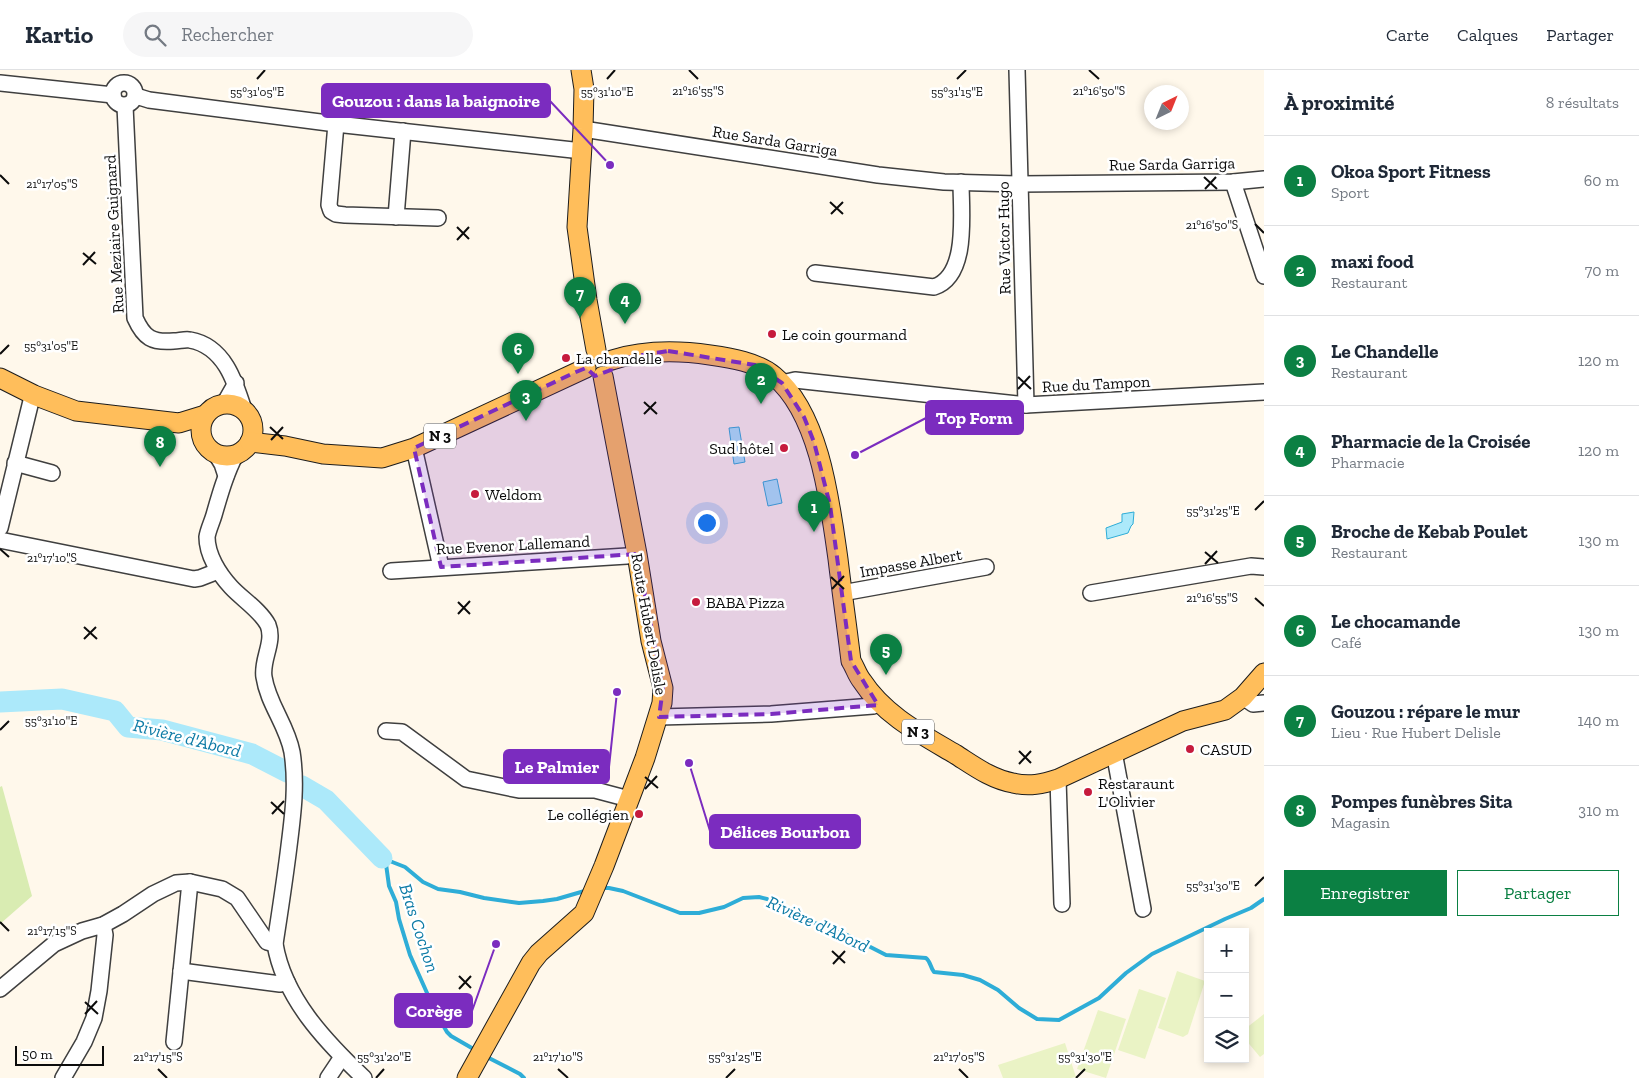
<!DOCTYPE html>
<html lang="fr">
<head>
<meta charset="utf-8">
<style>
  :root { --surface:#fff; --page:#f6f6f7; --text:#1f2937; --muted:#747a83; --line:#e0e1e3; --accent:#0b8043 }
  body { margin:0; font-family:"Zilla Slab",serif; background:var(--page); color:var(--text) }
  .controls { position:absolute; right:15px; bottom:15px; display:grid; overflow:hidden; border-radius:0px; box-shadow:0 2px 8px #0003 }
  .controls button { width:45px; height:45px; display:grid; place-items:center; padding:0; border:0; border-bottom:1px solid var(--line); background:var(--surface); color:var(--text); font:25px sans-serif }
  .compass { position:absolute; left:1144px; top:15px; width:45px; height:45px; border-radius:50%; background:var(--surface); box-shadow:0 2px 8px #0003; rotate:43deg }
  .scale { position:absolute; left:15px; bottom:12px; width:89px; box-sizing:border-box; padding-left:5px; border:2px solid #0c0c0c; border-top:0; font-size:14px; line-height:18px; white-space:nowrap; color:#0c0c0c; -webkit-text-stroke:4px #fff; paint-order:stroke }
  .you { position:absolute; left:706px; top:452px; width:18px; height:18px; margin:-12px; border:4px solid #fff; border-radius:50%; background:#1a73e8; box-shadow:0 0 0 8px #1a73e833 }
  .badge { display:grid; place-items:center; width:32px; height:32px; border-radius:50%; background:var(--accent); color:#fff; font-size:16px; font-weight:700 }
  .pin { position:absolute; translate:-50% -41px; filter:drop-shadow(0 1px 2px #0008) }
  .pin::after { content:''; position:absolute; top:26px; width:18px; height:15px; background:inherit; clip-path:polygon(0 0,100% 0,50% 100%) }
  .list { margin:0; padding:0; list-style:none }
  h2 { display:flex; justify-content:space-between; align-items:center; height:65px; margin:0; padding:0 20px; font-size:21px }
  h2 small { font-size:16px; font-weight:400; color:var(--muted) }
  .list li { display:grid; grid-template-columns:32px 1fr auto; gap:15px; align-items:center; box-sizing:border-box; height:90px; padding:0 20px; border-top:1px solid var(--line) }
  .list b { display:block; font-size:19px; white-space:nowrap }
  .list p { margin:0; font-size:16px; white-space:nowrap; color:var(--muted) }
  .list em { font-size:16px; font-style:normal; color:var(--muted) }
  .actions { display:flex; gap:10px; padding:15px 20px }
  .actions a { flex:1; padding:11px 0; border:1px solid var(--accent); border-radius:0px; text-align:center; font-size:18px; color:var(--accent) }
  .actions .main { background:var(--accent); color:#fff }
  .icon { flex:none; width:28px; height:28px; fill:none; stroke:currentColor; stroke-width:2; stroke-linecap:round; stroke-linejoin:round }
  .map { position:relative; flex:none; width:1264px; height:1008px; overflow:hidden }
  header { display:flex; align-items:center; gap:30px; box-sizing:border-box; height:70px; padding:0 25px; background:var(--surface); border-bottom:1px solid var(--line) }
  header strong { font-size:24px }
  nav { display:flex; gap:28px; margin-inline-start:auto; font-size:18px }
  .search { width:350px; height:45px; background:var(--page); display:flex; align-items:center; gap:12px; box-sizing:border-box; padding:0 18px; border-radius:28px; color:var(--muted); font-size:19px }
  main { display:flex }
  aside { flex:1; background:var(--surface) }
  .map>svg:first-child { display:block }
  .green { fill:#d9ecb2 }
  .pitch { fill:#eaf3c5 }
  .water { fill:#ace9fa; stroke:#2eadd7 }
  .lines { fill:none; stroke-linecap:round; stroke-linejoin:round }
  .stream { stroke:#2eadd7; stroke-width:4 }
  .river { stroke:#ace9fa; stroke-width:21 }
  .minor-casing { stroke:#3f3f3f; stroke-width:18 }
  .major-casing { stroke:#1d1d1d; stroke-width:21 }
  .minor { stroke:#fff; stroke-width:15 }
  .major { stroke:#ffbe5b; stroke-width:19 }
  .marked { fill:#7b2cbf; fill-opacity:0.2; stroke:#7b2cbf; stroke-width:4; stroke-dasharray:10 6; stroke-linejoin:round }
  .ticks { fill:none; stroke:#0c0c0c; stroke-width:2 }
  .poi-dot { fill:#c61b3d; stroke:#fff; stroke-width:2 }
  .labels { text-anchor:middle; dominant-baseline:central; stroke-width:5; stroke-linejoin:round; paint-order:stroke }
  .shield { fill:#fff; stroke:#555; stroke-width:1 }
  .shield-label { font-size:15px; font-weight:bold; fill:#0c0c0c }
  .street-label { font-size:16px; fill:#0c0c0c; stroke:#fff }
  .poi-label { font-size:16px; fill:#0c0c0c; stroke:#fff; text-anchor:start }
  .water-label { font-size:18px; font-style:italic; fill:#0d7ba6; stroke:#fff }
  .ticks-label { font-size:12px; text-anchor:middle; fill:#0c0c0c; stroke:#fff; stroke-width:5; stroke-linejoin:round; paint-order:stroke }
  .leader { fill:none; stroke:#7b2cbf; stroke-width:2 }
  .callout-dot { fill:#7b2cbf; stroke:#fff; stroke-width:2 }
  .callout { fill:#7b2cbf; stroke:#7b2cbf; stroke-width:2 }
  .callout-label { font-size:18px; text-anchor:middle; font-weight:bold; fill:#fff }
</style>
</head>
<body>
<header>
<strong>Kartio</strong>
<div class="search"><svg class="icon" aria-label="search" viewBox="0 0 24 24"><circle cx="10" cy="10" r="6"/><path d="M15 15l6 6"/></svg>Rechercher</div>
<nav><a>Carte</a><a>Calques</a><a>Partager</a></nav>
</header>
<main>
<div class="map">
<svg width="1264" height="1008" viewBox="0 0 1264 1008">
  <rect width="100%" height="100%" fill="#fff8eb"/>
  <path class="green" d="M2,716L32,826L0,854V717Z"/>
  <g class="pitch">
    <path d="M1177,901L1205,911L1188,964L1183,967L1158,958Z"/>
    <path d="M1139,919L1166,928L1145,989L1118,980Z"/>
    <path d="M1098,940L1126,949L1106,1008L1077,999Z"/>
    <path d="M1264,944V984L1260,987L1245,969V959Z"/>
    <path d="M1065,973L1076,1007L1071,1008H1003L998,995Z"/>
  </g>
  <g class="water">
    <path d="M739,357L745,392L734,394L729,358Z"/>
    <path d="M777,409L782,433L768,436L763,412Z"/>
    <path d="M1134,442L1133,454L1131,456L1128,463L1107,469L1106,458L1122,452V444Z"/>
  </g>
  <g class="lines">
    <g class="stream">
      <path d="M382,788L405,797L423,812L438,819L460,822L484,828L519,833L543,831L557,829L588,820"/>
      <path d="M382,789L386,794L389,816L396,832L399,849L410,885L436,943L447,962L451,966L477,981"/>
      <path d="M600,818H609L623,821L680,843H699L724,837L743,828L759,827L771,830L807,850L847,865L886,885L926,888C931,892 930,897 934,902L963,905L980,910L998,920L1019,938L1037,949L1059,950L1099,928L1126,903L1152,884L1225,849L1251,838L1264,829"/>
      <path d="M485,986L520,1004L524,1008"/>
    </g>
    <g class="river">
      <path d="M0,632L62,629L115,641L128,657L162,660L252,684L287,702"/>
      <path d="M302,716L326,730L382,788"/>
    </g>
    <g class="minor-casing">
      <g id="minor">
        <path d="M1017,0L1026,335"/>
        <circle cx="124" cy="24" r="11"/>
        <path d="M0,13L113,25"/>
        <path d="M136,26L149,30L336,54L582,81"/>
        <path d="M125,36L135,248C144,268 152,273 174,271C179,271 185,269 190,270C224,276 235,311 244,340"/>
        <path d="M336,54L329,135L331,141L336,144L345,145L438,148"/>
        <path d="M583,59L878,105L944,112L1020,114L1233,112L1264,109"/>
        <path d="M1233,112L1264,206"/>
        <path d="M396,147L403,61"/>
        <path d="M815,203L934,217C969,206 961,142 961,112"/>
        <path d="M782,313L795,310L1026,335L1264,322"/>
        <path d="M224,334L236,313"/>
        <path d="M414,378L441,497"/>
        <path d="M216,384L222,394L226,406"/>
        <path d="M236,384C226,403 220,424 214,445C212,452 208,460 207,467C207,485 219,504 231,517C242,529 260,540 268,555C275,572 261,590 264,607C268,634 287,655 292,682C297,714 293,744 289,776C285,809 280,841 275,874C284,928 325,971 364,1008"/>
        <path d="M15,393L52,403"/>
        <path d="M0,458L31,331L34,325"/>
        <path d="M0,470L194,509L200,508L218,501"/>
        <path d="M391,501L627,486L637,484"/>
        <path d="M842,523L986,497"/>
        <path d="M1091,523L1251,496L1264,497"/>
        <path d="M1243,627L1253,634L1264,633"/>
        <path d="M659,647L771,644L873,636L880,633"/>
        <path d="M386,661L402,662L466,709L519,720H595L629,729"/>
        <path d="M1114,682L1143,839"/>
        <path d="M1058,709L1062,834"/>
        <path d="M181,901L280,914L287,912"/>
        <path d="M0,919L54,874L82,861L103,855L123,844L153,824L176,813L190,812L222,819L237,828L267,872L275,874"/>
        <path d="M174,972L190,812"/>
        <path d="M63,1008L84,972L94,948L99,921L105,865L103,855"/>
        <path d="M328,1008L342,987"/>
      </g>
    </g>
    <g class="major-casing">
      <g id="major">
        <path d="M581,0L584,19L583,59L577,157L587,230L596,280"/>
        <path d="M612,290C644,280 676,280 710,285C731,288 757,292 774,306C820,344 830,433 838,489C842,523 847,557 851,591C855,597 857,605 862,611C884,645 921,664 955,684C974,696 991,709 1013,713C1029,717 1043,714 1058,709L1183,651L1225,640L1243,627L1264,603"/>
        <path d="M0,308L34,325L76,341L179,353L205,345"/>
        <circle cx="227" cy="360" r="26"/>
        <path d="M250,372L285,376L323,384L382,388L414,378L586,298"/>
        <path d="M467,1008L531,893L539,883L584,843L604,796L645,688L662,633L663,618L651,571L637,484L603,306"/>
      </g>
    </g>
    <use href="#minor" class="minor"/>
    <use href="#major" class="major"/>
  </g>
  <path class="marked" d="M668,281L755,295L782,313L804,347L814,372L830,435L851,591L878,635L771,644L659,647L663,618L637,484L441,497L414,378L576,302L586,298L595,306L611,300L612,290Z"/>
  <path class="ticks" d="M689,0L698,9M1089,0L1099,9M257,9L265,0M607,9L615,0M957,9L966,0M0,105L9,114M1204,107L1217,119M1205,119L1216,107M830,132L843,144M831,144L843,132M1255,154L1264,163M457,157L469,169M457,170L469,157M83,183L96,194M83,195L95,182M0,284L9,275M1018,307L1031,319M1018,319L1030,306M644,332L657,344M644,344L656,332M270,357L283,369M271,370L283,357M1255,440L1264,431M0,479L9,487M1205,482L1218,493M1205,494L1217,481M831,507L844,519M832,519L844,506M1255,528L1264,536M458,532L470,544M458,544L470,531M84,557L97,569M84,569L96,557M0,660L9,651M1019,681L1031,693M1019,694L1031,681M645,707L658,718M645,719L657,706M271,732L284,744M272,744L284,731M1255,816L1264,807M0,852L9,861M832,881L845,893M833,894L845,881M459,906L471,918M459,919L471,906M85,932L98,944M85,944L97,931M158,999L167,1008M558,999L568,1008M959,999L968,1008M376,1008L384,999M726,1008L735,999M1076,1008L1085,999"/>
  <g class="poi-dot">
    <circle cx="772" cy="264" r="5"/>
    <circle cx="566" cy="288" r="5"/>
    <circle cx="784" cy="378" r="5"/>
    <circle cx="475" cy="424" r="5"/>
    <circle cx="696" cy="532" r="5"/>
    <circle cx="1190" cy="679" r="5"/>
    <circle cx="1088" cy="722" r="5"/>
    <circle cx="639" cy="744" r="5"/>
  </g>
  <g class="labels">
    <g class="shield">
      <rect x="424" y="353.5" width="32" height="25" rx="4"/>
      <rect x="902" y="649.5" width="32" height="25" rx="4"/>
    </g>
    <g class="shield-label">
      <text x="440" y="366">N 3</text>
      <text x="918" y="662">N 3</text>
    </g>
    <g class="street-label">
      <text transform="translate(775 71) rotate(9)">Rue Sarda Garriga</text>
      <text transform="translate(1172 94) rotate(-1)">Rue Sarda Garriga</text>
      <text transform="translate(114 164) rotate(-93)">Rue Meziaire Guignard</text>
      <text transform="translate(1004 168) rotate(-91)">Rue Victor Hugo</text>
      <text transform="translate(1096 314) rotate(-3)">Rue du Tampon</text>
      <text transform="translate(513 475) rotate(-3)">Rue Evenor Lallemand</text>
      <text transform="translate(911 493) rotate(-10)">Impasse Albert</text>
      <text transform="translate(649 554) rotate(80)">Route Hubert Delisle</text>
    </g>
    <g class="poi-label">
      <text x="782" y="264">Le coin gourmand</text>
      <text x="576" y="288">La chandelle</text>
      <text x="774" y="378" text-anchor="end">Sud hôtel</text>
      <text x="485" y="424">Weldom</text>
      <text x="706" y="532">BABA Pizza</text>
      <text x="1200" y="679">CASUD</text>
      <text x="1098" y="713">Restaraunt<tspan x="1098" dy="18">L'Olivier</tspan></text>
      <text x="629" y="744" text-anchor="end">Le collégien</text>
    </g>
    <g class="water-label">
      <text transform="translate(187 668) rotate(14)">Rivière d'Abord</text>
      <text transform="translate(818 854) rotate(25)">Rivière d'Abord</text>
      <text transform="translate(419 858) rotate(72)">Bras Cochon</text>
    </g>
  </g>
  <g class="ticks-label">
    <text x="698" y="25">21°16'55"S</text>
    <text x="1099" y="25">21°16'50"S</text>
    <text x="257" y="26">55°31'05"E</text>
    <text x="607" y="26">55°31'10"E</text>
    <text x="957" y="26">55°31'15"E</text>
    <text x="52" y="118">21°17'05"S</text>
    <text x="1212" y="159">21°16'50"S</text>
    <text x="51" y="280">55°31'05"E</text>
    <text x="1213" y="445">55°31'25"E</text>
    <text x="52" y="492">21°17'10"S</text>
    <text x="1212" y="532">21°16'55"S</text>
    <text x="51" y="655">55°31'10"E</text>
    <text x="1213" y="820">55°31'30"E</text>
    <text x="52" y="865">21°17'15"S</text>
    <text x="384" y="991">55°31'20"E</text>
    <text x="735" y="991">55°31'25"E</text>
    <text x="1085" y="991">55°31'30"E</text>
    <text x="158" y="991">21°17'15"S</text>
    <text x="558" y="991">21°17'10"S</text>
    <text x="959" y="991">21°17'05"S</text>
  </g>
  <path class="leader" d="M610 95L550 31M855 385L926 348M617 622L609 697M689 693L710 761M496 874L472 941"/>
  <g class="callout-dot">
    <circle cx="610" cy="95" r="5"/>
    <circle cx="855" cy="385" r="5"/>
    <circle cx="617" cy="622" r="5"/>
    <circle cx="689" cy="693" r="5"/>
    <circle cx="496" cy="874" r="5"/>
  </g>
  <g class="callout">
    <rect x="322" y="14" width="228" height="33" rx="5"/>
    <rect x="926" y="331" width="97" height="33" rx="5"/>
    <rect x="504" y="680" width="105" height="33" rx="5"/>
    <rect x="710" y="745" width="150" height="33" rx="5"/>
    <rect x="395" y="924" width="77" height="33" rx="5"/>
  </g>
  <g class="callout-label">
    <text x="436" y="37">Gouzou : dans la baignoire</text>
    <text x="974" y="354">Top Form</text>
    <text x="557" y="703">Le Palmier</text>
    <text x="785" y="768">Délices Bourbon</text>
    <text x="434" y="947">Corège</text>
  </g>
</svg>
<div class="controls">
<button>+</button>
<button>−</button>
<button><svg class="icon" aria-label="layers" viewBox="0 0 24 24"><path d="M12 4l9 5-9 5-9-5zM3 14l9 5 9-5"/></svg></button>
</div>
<svg class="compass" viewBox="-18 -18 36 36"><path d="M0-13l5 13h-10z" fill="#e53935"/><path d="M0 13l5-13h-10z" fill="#747a83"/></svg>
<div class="scale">50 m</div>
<div class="you"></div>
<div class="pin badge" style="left:814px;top:462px">1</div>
<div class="pin badge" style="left:761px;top:334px">2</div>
<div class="pin badge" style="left:526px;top:351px">3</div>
<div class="pin badge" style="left:625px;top:254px">4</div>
<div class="pin badge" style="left:886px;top:605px">5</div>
<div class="pin badge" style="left:518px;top:304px">6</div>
<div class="pin badge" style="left:580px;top:248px">7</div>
<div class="pin badge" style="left:160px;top:397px">8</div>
</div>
<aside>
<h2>À proximité<small>8 résultats</small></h2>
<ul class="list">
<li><span class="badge">1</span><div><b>Okoa Sport Fitness</b><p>Sport</p></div><em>60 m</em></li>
<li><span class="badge">2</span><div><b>maxi food</b><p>Restaurant</p></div><em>70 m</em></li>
<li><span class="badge">3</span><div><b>Le Chandelle</b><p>Restaurant</p></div><em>120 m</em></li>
<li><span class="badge">4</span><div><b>Pharmacie de la Croisée</b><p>Pharmacie</p></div><em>120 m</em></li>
<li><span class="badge">5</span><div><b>Broche de Kebab Poulet</b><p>Restaurant</p></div><em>130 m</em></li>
<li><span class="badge">6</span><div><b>Le chocamande</b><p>Café</p></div><em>130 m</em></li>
<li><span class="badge">7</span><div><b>Gouzou : répare le mur</b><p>Lieu · Rue Hubert Delisle</p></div><em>140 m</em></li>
<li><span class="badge">8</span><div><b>Pompes funèbres Sita</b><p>Magasin</p></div><em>310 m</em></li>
</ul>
<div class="actions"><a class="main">Enregistrer</a><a>Partager</a></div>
</aside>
</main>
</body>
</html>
